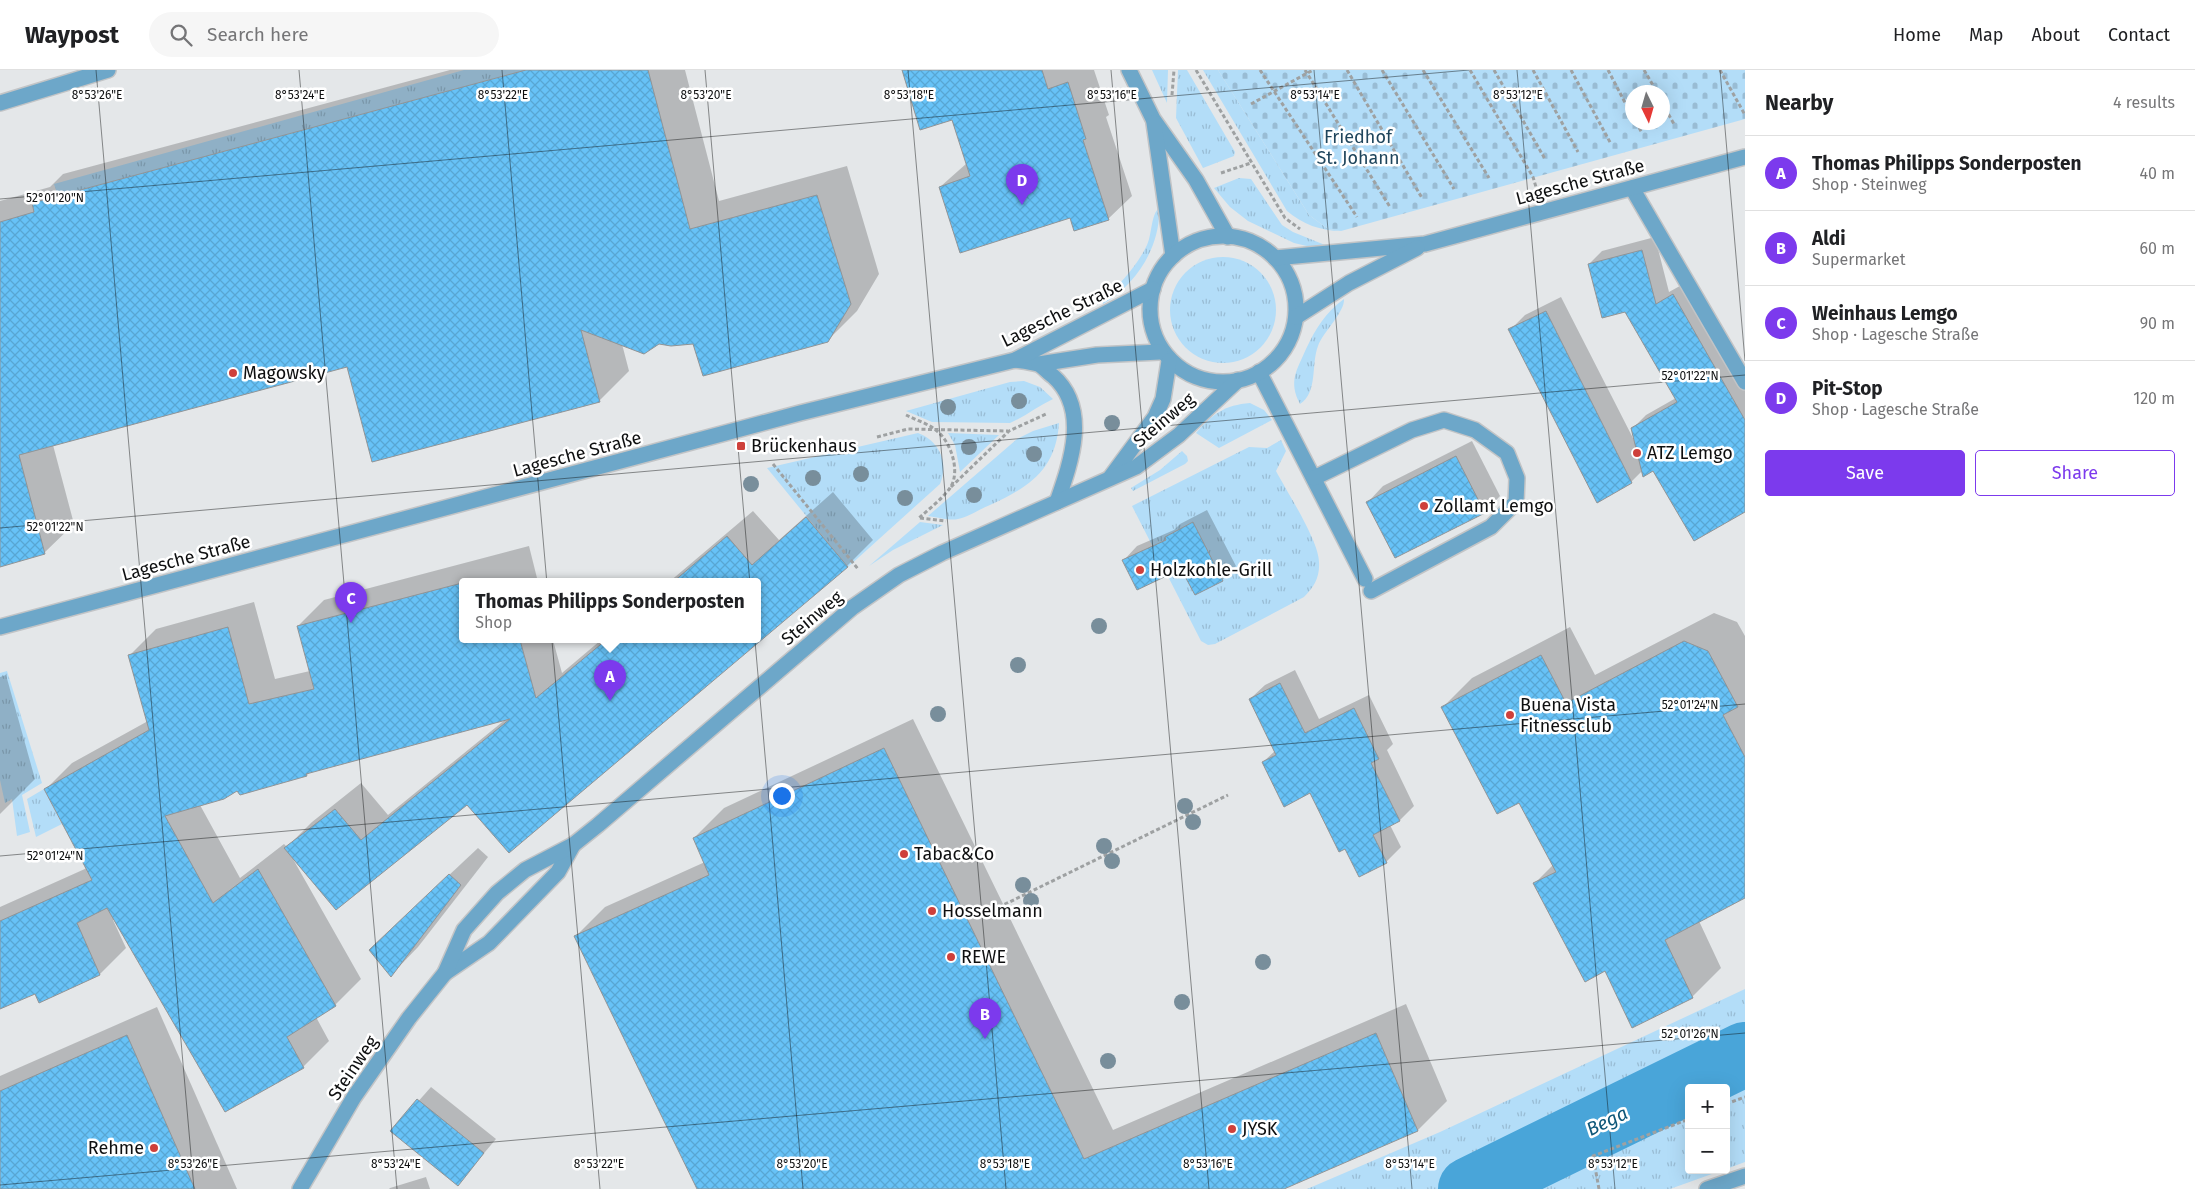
<!DOCTYPE html>
<html lang="en">
<head>
<meta charset="utf-8">
<style>
  :root { --surface:#fff; --page:#f6f6f6; --text:#202124; --muted:#757577; --line:#e0e0e0; --accent:#7c3aed }
  body { margin:0; font-family:"Fira Sans",sans-serif; background:var(--page); color:var(--text) }
  .controls { position:absolute; right:15px; bottom:15px; display:grid; overflow:hidden; border-radius:5px; box-shadow:0 5px 20px #0002 }
  .controls button { width:45px; height:45px; display:grid; place-items:center; padding:0; border:0; border-bottom:1px solid var(--line); background:var(--surface); color:var(--text); font:25px sans-serif }
  .compass { position:absolute; left:1625px; top:15px; width:45px; height:45px; border-radius:50%; background:var(--surface); box-shadow:0 5px 20px #0002; rotate:175deg }
  .you { position:absolute; left:781px; top:725px; width:18px; height:18px; margin:-12px; border:4px solid #fff; border-radius:50%; background:#1a73e8; box-shadow:0 0 0 8px #1a73e833 }
  .badge { display:grid; place-items:center; width:32px; height:32px; border-radius:50%; background:var(--accent); color:#fff; font-size:16px; font-weight:700 }
  .pin { position:absolute; translate:-50% -41px; filter:drop-shadow(0 1px 2px #0008) }
  .pin::after { content:''; position:absolute; top:26px; width:18px; height:15px; background:inherit; clip-path:polygon(0 0,100% 0,50% 100%) }
  .popup { position:absolute; left:459px; top:508px; width:302px; height:65px; box-sizing:border-box; display:grid; place-content:center; border-radius:5px; background:var(--surface); filter:drop-shadow(0 1px 4px #0005); font-size:16px; white-space:nowrap; color:var(--muted) }
  .popup b { font-size:19px; color:var(--text) }
  .popup::after { content:''; position:absolute; left:50%; top:100%; margin-left:-10px; border:10px solid transparent; border-top-color:var(--surface) }
  .list { margin:0; padding:0; list-style:none }
  h2 { display:flex; justify-content:space-between; align-items:center; height:65px; margin:0; padding:0 20px; font-size:21px }
  h2 small { font-size:16px; font-weight:400; color:var(--muted) }
  .list li { display:grid; grid-template-columns:32px 1fr auto; gap:15px; align-items:center; box-sizing:border-box; height:75px; padding:0 20px; border-top:1px solid var(--line) }
  .list b { display:block; font-size:19px; white-space:nowrap }
  .list p { margin:0; font-size:16px; white-space:nowrap; color:var(--muted) }
  .list em { font-size:16px; font-style:normal; color:var(--muted) }
  .actions { display:flex; gap:10px; padding:15px 20px }
  .actions a { flex:1; padding:11px 0; border:1px solid var(--accent); border-radius:5px; text-align:center; font-size:18px; color:var(--accent) }
  .actions .main { background:var(--accent); color:#fff }
  .icon { flex:none; width:28px; height:28px; fill:none; stroke:currentColor; stroke-width:2; stroke-linecap:round; stroke-linejoin:round }
  .map { position:relative; flex:none; width:1745px; height:1119px; overflow:hidden }
  header { display:flex; align-items:center; gap:30px; box-sizing:border-box; height:70px; padding:0 25px; background:var(--surface); border-bottom:1px solid var(--line) }
  header strong { font-size:24px }
  nav { display:flex; gap:28px; margin-inline-start:auto; font-size:18px }
  .search { width:350px; height:45px; background:var(--page); display:flex; align-items:center; gap:12px; box-sizing:border-box; padding:0 18px; border-radius:28px; color:var(--muted); font-size:19px }
  main { display:flex }
  aside { flex:1; background:var(--surface) }
  .map>svg:first-child { display:block }
  .grass { fill:url(#grass-tufts) }
  .cemetery { fill:url(#cemetery-stones); fill-rule:evenodd }
  .shadow { fill:#0003; fill-rule:evenodd }
  .lines { fill:none; stroke-linecap:round; stroke-linejoin:round }
  .river { stroke:#49a5d9; stroke-width:64 }
  .building { fill:url(#building-cross-hatch); stroke:#919496 }
  .service-casing { stroke:#c2c4c6; stroke-width:18 }
  .minor-casing { stroke:#c2c4c6; stroke-width:18 }
  .tertiary-casing { stroke:#c2c4c6; stroke-width:18 }
  .path { stroke:#9ea1a2; stroke-width:3; stroke-dasharray:4 2.5; stroke-linecap:butt }
  .service { stroke:#6da7c9; stroke-width:15 }
  .minor { stroke:#6da7c9; stroke-width:15 }
  .tertiary { stroke:#6da7c9; stroke-width:15 }
  .tree { fill:#788e9b }
  .ticks { fill:none; stroke:#0e0f10; stroke-width:1; stroke-opacity:0.45 }
  .poi-dot { fill:#ce403b; stroke:#fff; stroke-width:2 }
  .labels { text-anchor:middle; dominant-baseline:central; stroke-width:5; stroke-linejoin:round; paint-order:stroke }
  .park-label { font-size:18px; fill:#1f455c; stroke:#fff }
  .street-label { font-size:18px; fill:#0e0f10; stroke:#fff }
  .poi-label { font-size:18px; fill:#0e0f10; stroke:#fff; text-anchor:start }
  .water-label { font-size:19px; font-style:italic; fill:#0d5678; stroke:#fff }
  .ticks-label { font-size:12px; text-anchor:middle; fill:#0e0f10; stroke:#fff; stroke-width:5; stroke-linejoin:round; paint-order:stroke }
</style>
</head>
<body>
<header>
<strong>Waypost</strong>
<div class="search"><svg class="icon" aria-label="search" viewBox="0 0 24 24"><circle cx="10" cy="10" r="6"/><path d="M15 15l6 6"/></svg>Search here</div>
<nav><a>Home</a><a>Map</a><a>About</a><a>Contact</a></nav>
</header>
<main>
<div class="map">
<svg width="1745" height="1119" viewBox="0 0 1745 1119">
  <defs>
    <pattern id="grass-tufts" width="24" height="20" patternUnits="userSpaceOnUse" patternTransform="scale(1.25)"><rect width="24" height="20" fill="#b3ddf8"/><path d="M3 7l-1-3M5 7V3M7 7l1-3M15 17l-1-3M17 17v-4M19 17l1-3" fill="none" stroke="#99bcd4"/></pattern>
    <pattern id="cemetery-stones" width="16" height="16" patternUnits="userSpaceOnUse" patternTransform="scale(1.25)"><rect width="16" height="16" fill="#b3ddf8"/><path d="M2 7V4a2 2 0 0 1 4 0v3zM10 15v-3a2 2 0 0 1 4 0v3z" fill="#99bcd4"/></pattern>
    <pattern id="building-cross-hatch" width="8" height="8" patternUnits="userSpaceOnUse" patternTransform="scale(1.25)"><rect width="8" height="8" fill="#67c2f7"/><path d="M0 0l8 8M0 8l8-8" fill="none" stroke="#58a6d3"/></pattern>
  </defs>
  <rect width="100%" height="100%" fill="#e4e7e9"/>
  <g class="grass">
    <path d="M464,0H526L58,126L54,114Z"/>
    <path d="M1152,0H1168L1167,33Z"/>
    <path d="M1178,0H1187L1235,82L1234,86L1203,98L1176,48Z"/>
    <path d="M1203,0H1218L1309,145L1328,159L1341,161C1321,161 1302,154 1287,141Z"/>
    <path d="M1239,108L1251,109L1282,155L1293,162L1325,175L1311,177L1294,173L1248,151L1230,137L1214,118Z"/>
    <path d="M1159,138C1161,176 1136,215 1103,234V231C1120,213 1136,198 1147,175C1152,165 1151,144 1159,138Z"/>
    <circle cx="1223" cy="240" r="53"/>
    <path d="M1344,229C1345,242 1323,262 1318,276C1311,294 1318,323 1300,334C1288,311 1297,300 1306,279C1316,258 1325,243 1344,229Z"/>
    <path d="M1024,311L1040,317L1053,329C1038,336 1026,346 1010,353L932,352L906,341L1010,312Z"/>
    <path d="M1250,333L1264,340L1272,350L1219,378L1196,363C1212,344 1225,335 1250,333Z"/>
    <path d="M1059,353C1056,400 1029,417 990,435C980,439 968,447 958,449C949,451 937,447 928,446L1017,369L1033,361Z"/>
    <path d="M918,363C939,371 949,392 940,414L848,497L767,398Z"/>
    <path d="M948,363L999,365L960,402L955,375Z"/>
    <path d="M1281,370L1286,381L1276,401C1287,422 1319,471 1319,492C1320,507 1314,517 1304,527L1215,574L1208,575L1201,571L1132,436L1249,377L1267,378Z"/>
    <path d="M1182,381L1187,386L1188,391L1185,394L1133,421L1131,418L1160,400Z"/>
    <path d="M920,452L943,455L893,480L869,496Z"/>
    <path d="M7,601L42,713L22,725L30,762L17,766L12,729L5,733L0,710V603Z"/>
    <path d="M44,719L62,754L36,767L27,729Z"/>
    <path d="M1745,919V1092L1726,1099V1018H1689V1100H1723L1670,1119H1307L1440,1062Z"/>
  </g>
  <path class="cemetery" d="M1218,0H1745V49L1341,161L1328,159L1309,145ZM1632,22H1662V52H1632Z"/>
  <g class="shadow">
    <path d="M450,0H685L719,131L847,96L879,204L857,241L827,271L622,274L629,301L599,331L348,295L53,375L74,454L44,483L0,495V131L50,117L63,104Z"/>
    <path d="M903,0H1094L1109,45L1106,47L1132,126L1108,149L1070,146L940,117L967,93L953,48Z"/>
    <path d="M1655,167L1669,222L1687,212L1745,314V440L1654,400H1643L1631,412L1510,260L1525,245L1561,227L1636,374L1632,359L1646,345L1676,328L1626,241L1589,194L1602,181Z"/>
    <path d="M1472,371L1500,426L1485,442L1395,487L1368,432L1383,416Z"/>
    <path d="M833,422L873,470L847,496L509,781L467,733L336,839L293,789L361,909L335,935L316,947L329,971L303,997L115,849L113,850L126,878L100,904L40,931L36,922L0,938V837L87,798L46,719L72,693L148,651L130,585L156,559L254,532L275,609L310,601L298,556L324,530L529,476L538,512H462V570H553L562,603L601,570H758V512H669L753,441L779,470ZM506,649L388,745L361,713L312,752L287,777L284,774L240,808L200,735L237,719L240,724L307,705L310,702Z"/>
    <path d="M1207,440L1236,496L1222,510L1182,497L1124,490L1137,476L1174,460L1180,454Z"/>
    <path d="M1714,543L1737,552L1745,566V827L1699,851L1721,898L1692,927L1605,900L1535,813L1553,795L1520,731L1443,637L1472,608L1570,557L1595,605Z"/>
    <path d="M1295,600L1319,649L1369,625L1393,674L1387,680L1414,736L1400,750L1390,755L1401,777L1386,792L1346,777L1310,721L1263,692L1276,680L1250,629L1265,615Z"/>
    <path d="M6,605L35,709L0,744V607Z"/>
    <path d="M913,649L1113,1060L1406,934L1447,1031L1418,1060L1281,1119H698L575,867L605,837L705,792L694,768L724,738Z"/>
    <path d="M478,778L488,787L418,877L391,905L398,853Z"/>
    <path d="M157,937L237,1119H0V1006Z"/>
    <path d="M431,1017L496,1069L458,1114L392,1061Z"/>
    <path d="M426,1107L430,1119H389L390,1118Z"/>
  </g>
  <g class="lines">
    <path class="river" d="M1470,1119L1745,984"/>
  </g>
  <g class="building">
    <path d="M526,0H648L690,159L817,125L851,234L828,272L703,306L693,274L671,276L659,274L644,284L581,260L600,332L372,392L347,297L19,385L45,484L0,497V152L34,142L32,133Z"/>
    <path d="M902,0H1042L1048,19L1068,12L1086,69L1083,70L1109,150L1074,161L1070,148L960,183L939,117L970,106L952,50L920,60Z"/>
    <path d="M1642,180L1656,234L1673,224L1745,350V442L1694,471L1653,401L1643,407L1631,358L1677,332L1625,242L1602,248L1588,194Z"/>
    <path d="M1546,241L1632,413L1597,433L1508,259Z"/>
    <path d="M1456,386L1485,443L1395,488L1366,432Z"/>
    <path d="M806,447L848,497L509,783L467,735L336,840L284,778L335,739L361,770L510,649L306,704L307,706L240,725L237,721L224,729L165,746L213,833L258,799L336,936L287,967L304,998L225,1042L107,838L77,853L100,905L39,933L35,924L0,939V851L92,810L44,719L149,660L128,585L228,557L249,634L314,619L297,556L462,513V570H520L536,628L606,570H758V512H673L727,466L752,495Z"/>
    <path d="M1193,452L1223,511L1195,525L1181,499L1137,520L1122,490L1166,470L1165,467Z"/>
    <path d="M1684,571L1708,581L1738,637L1723,645L1745,687V828L1665,870L1693,928L1632,958L1605,901L1585,912L1533,813L1556,802L1519,733L1497,744L1441,637L1541,585L1566,633Z"/>
    <path d="M1280,613L1305,663L1354,638L1379,689L1371,693L1400,751L1373,765L1387,793L1359,807L1345,779L1339,782L1310,723L1284,737L1262,692L1276,685L1249,629Z"/>
    <path d="M884,678L1084,1089L1376,963L1418,1061L1284,1119H697L574,866L709,805L693,768Z"/>
    <path d="M449,804L461,815L391,907L369,880Z"/>
    <path d="M127,965L195,1119H0V1021Z"/>
    <path d="M417,1029L484,1083L458,1116L390,1061Z"/>
  </g>
  <g class="lines">
    <g class="service-casing">
      <g id="service">
        <path d="M0,33L108,0"/>
        <path d="M1632,118L1745,312"/>
        <path d="M1259,302L1365,509"/>
        <path d="M1314,408L1412,360L1444,350L1475,360L1507,383L1517,408L1516,432L1491,457L1371,521"/>
      </g>
    </g>
    <g class="minor-casing">
      <path id="minor" d="M1707,1119L1745,1106"/>
    </g>
    <g class="tertiary-casing">
      <g id="tertiary">
        <path d="M1129,0L1153,49L1196,110L1228,167"/>
        <path d="M1154,53L1173,186"/>
        <circle cx="1223" cy="239" r="73"/>
        <path d="M1275,188L1425,174L1745,87"/>
        <path d="M1296,247L1349,213L1417,178"/>
        <path d="M1015,290C1022,291 1031,292 1038,294C1043,296 1048,303 1053,306C1090,339 1071,392 1057,432"/>
        <path d="M1039,294L1097,285L1160,282"/>
        <path d="M1110,408L1155,347L1163,329L1169,291"/>
        <path d="M0,557L800,343L1015,290L1153,219"/>
        <path d="M445,903L489,873L558,802L573,775"/>
        <path d="M300,1119L354,1027L409,948L445,903L464,860L497,823L525,800L573,775L598,755L853,537L899,505L942,483L1136,397L1179,365L1238,310"/>
      </g>
    </g>
    <g class="path">
      <path d="M1196,0L1285,148L1300,159"/>
      <path d="M1260,0L1357,147"/>
      <path d="M1305,0L1390,137"/>
      <path d="M1347,0L1422,128"/>
      <path d="M1382,0L1454,119"/>
      <path d="M1423,0L1489,108"/>
      <path d="M1470,0L1533,107L1536,117"/>
      <path d="M1494,0L1545,89"/>
      <path d="M1533,0L1578,82"/>
      <path d="M1571,0L1611,74"/>
      <path d="M1608,0L1632,46"/>
      <path d="M1644,0L1657,22"/>
      <path d="M1720,0L1745,45"/>
      <path d="M1172,25L1174,0"/>
      <path d="M1662,33L1674,54"/>
      <path d="M1251,34L1313,0"/>
      <path d="M1636,52L1642,63"/>
      <path d="M1221,103L1251,93"/>
      <path d="M906,345C916,350 929,354 937,361C951,372 961,402 950,418C942,429 929,439 919,448"/>
      <path d="M877,367L908,359L1008,361"/>
      <path d="M773,394L858,499"/>
      <path d="M951,417L1009,361L1046,344"/>
      <path d="M920,448L946,451"/>
      <path d="M987,843L1228,725"/>
      <path d="M1726,1034L1745,1027"/>
      <path d="M1599,1119L1593,1086L1689,1049"/>
    </g>
    <use href="#service" class="service"/>
    <use href="#minor" class="minor"/>
    <use href="#tertiary" class="tertiary"/>
  </g>
  <g class="tree">
    <circle cx="1019" cy="331" r="8"/>
    <circle cx="948" cy="337" r="8"/>
    <circle cx="1112" cy="353" r="8"/>
    <circle cx="969" cy="377" r="8"/>
    <circle cx="1034" cy="384" r="8"/>
    <circle cx="861" cy="404" r="8"/>
    <circle cx="813" cy="408" r="8"/>
    <circle cx="751" cy="414" r="8"/>
    <circle cx="974" cy="425" r="8"/>
    <circle cx="905" cy="428" r="8"/>
    <circle cx="1099" cy="556" r="8"/>
    <circle cx="1018" cy="595" r="8"/>
    <circle cx="938" cy="644" r="8"/>
    <circle cx="1185" cy="736" r="8"/>
    <circle cx="1193" cy="752" r="8"/>
    <circle cx="1104" cy="776" r="8"/>
    <circle cx="1112" cy="791" r="8"/>
    <circle cx="1023" cy="815" r="8"/>
    <circle cx="1031" cy="831" r="8"/>
    <circle cx="1263" cy="892" r="8"/>
    <circle cx="1182" cy="932" r="8"/>
    <circle cx="1108" cy="991" r="8"/>
  </g>
  <path class="ticks" d="M96,0L194,1119M299,0L397,1119M502,0L600,1119M705,0L803,1119M908,0L1006,1119M1111,0L1209,1119M1314,0L1412,1119M1517,0L1615,1119M1720,0L1745,291M0,129L1469,0M0,458L1745,305M0,786L1745,634M0,1115L1745,963"/>
  <g class="poi-dot">
    <circle cx="233" cy="303" r="5"/>
    <rect x="736" y="371" width="10" height="10" rx="2.5"/>
    <circle cx="1637" cy="383" r="5"/>
    <circle cx="1424" cy="436" r="5"/>
    <circle cx="1140" cy="500" r="5"/>
    <circle cx="1510" cy="645" r="5"/>
    <circle cx="904" cy="784" r="5"/>
    <circle cx="932" cy="841" r="5"/>
    <circle cx="951" cy="887" r="5"/>
    <circle cx="1232" cy="1059" r="5"/>
    <circle cx="154" cy="1078" r="5"/>
  </g>
  <g class="labels">
    <g class="park-label">
      <text x="1358" y="67">Friedhof<tspan x="1358" dy="21">St. Johann</tspan></text>
    </g>
    <g class="street-label">
      <text transform="translate(1580 112) rotate(-15)">Lagesche Straße</text>
      <text transform="translate(1062 243) rotate(-26)">Lagesche Straße</text>
      <text transform="translate(1164 350) rotate(-40)">Steinweg</text>
      <text transform="translate(577 384) rotate(-15)">Lagesche Straße</text>
      <text transform="translate(186 488) rotate(-15)">Lagesche Straße</text>
      <text transform="translate(812 548) rotate(-40)">Steinweg</text>
      <text transform="translate(353 998) rotate(-56)">Steinweg</text>
    </g>
    <g class="poi-label">
      <text x="243" y="303">Magowsky</text>
      <text x="751" y="376">Brückenhaus</text>
      <text x="1647" y="383">ATZ Lemgo</text>
      <text x="1434" y="436">Zollamt Lemgo</text>
      <text x="1150" y="500">Holzkohle-Grill</text>
      <text x="1520" y="635">Buena Vista<tspan x="1520" dy="21">Fitnessclub</tspan></text>
      <text x="914" y="784">Tabac&amp;Co</text>
      <text x="942" y="841">Hosselmann</text>
      <text x="961" y="887">REWE</text>
      <text x="1242" y="1059">JYSK</text>
      <text x="144" y="1078" text-anchor="end">Rehme</text>
    </g>
    <g class="water-label">
      <text transform="translate(1607 1051) rotate(-26)">Bega</text>
    </g>
  </g>
  <g class="ticks-label">
    <text x="97" y="29">8°53'26"E</text>
    <text x="300" y="29">8°53'24"E</text>
    <text x="503" y="29">8°53'22"E</text>
    <text x="706" y="29">8°53'20"E</text>
    <text x="909" y="29">8°53'18"E</text>
    <text x="1112" y="29">8°53'16"E</text>
    <text x="1315" y="29">8°53'14"E</text>
    <text x="1518" y="29">8°53'12"E</text>
    <text x="55" y="132">52°01'20"N</text>
    <text x="1690" y="310">52°01'22"N</text>
    <text x="55" y="461">52°01'22"N</text>
    <text x="1690" y="639">52°01'24"N</text>
    <text x="55" y="790">52°01'24"N</text>
    <text x="1690" y="968">52°01'26"N</text>
    <text x="193" y="1098">8°53'26"E</text>
    <text x="396" y="1098">8°53'24"E</text>
    <text x="599" y="1098">8°53'22"E</text>
    <text x="802" y="1098">8°53'20"E</text>
    <text x="1005" y="1098">8°53'18"E</text>
    <text x="1208" y="1098">8°53'16"E</text>
    <text x="1410" y="1098">8°53'14"E</text>
    <text x="1613" y="1098">8°53'12"E</text>
  </g>
</svg>
<div class="controls">
<button>+</button>
<button>−</button>
</div>
<svg class="compass" viewBox="-18 -18 36 36"><path d="M0-13l5 13h-10z" fill="#e53935"/><path d="M0 13l5-13h-10z" fill="#757577"/></svg>
<div class="you"></div>
<div class="pin badge" style="left:610px;top:631px">A</div>
<div class="popup"><b>Thomas Philipps Sonderposten</b>Shop</div>
<div class="pin badge" style="left:985px;top:969px">B</div>
<div class="pin badge" style="left:351px;top:553px">C</div>
<div class="pin badge" style="left:1022px;top:135px">D</div>
</div>
<aside>
<h2>Nearby<small>4 results</small></h2>
<ul class="list">
<li><span class="badge">A</span><div><b>Thomas Philipps Sonderposten</b><p>Shop · Steinweg</p></div><em>40 m</em></li>
<li><span class="badge">B</span><div><b>Aldi</b><p>Supermarket</p></div><em>60 m</em></li>
<li><span class="badge">C</span><div><b>Weinhaus Lemgo</b><p>Shop · Lagesche Straße</p></div><em>90 m</em></li>
<li><span class="badge">D</span><div><b>Pit-Stop</b><p>Shop · Lagesche Straße</p></div><em>120 m</em></li>
</ul>
<div class="actions"><a class="main">Save</a><a>Share</a></div>
</aside>
</main>
</body>
</html>
